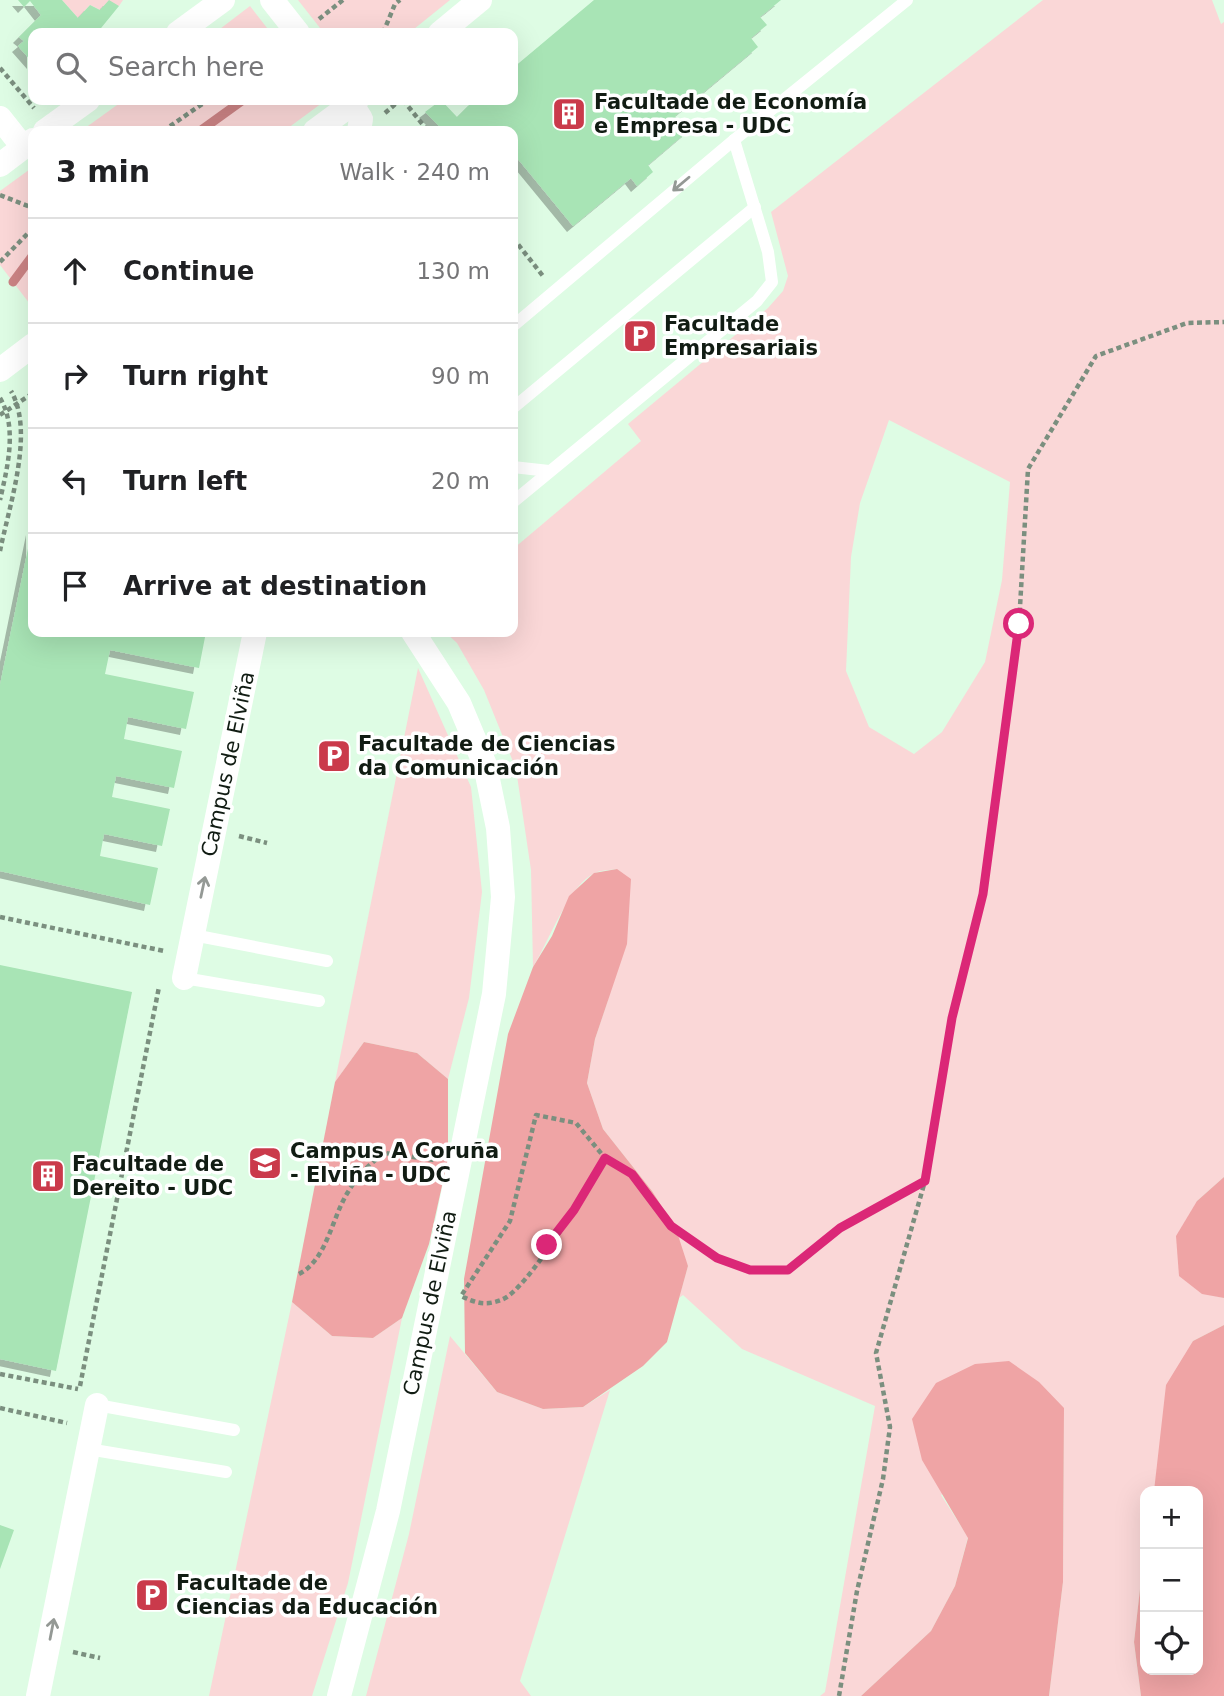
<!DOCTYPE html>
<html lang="en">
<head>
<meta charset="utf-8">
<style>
  :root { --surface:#fff; --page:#f6f6f6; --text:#202124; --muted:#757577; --line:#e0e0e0 }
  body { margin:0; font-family:"DejaVu Sans",sans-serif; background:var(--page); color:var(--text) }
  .controls { position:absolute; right:21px; bottom:21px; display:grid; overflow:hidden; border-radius:14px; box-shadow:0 7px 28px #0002 }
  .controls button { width:63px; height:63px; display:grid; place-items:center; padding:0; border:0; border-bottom:2px solid var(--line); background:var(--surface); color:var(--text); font:35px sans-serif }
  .stop { position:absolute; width:21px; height:21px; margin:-16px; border:5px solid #db2777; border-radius:50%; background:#fff }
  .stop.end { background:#db2777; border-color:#fff; box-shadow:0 2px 7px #0008 }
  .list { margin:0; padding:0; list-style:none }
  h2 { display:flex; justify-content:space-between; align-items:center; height:91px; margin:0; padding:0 28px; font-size:30px }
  h2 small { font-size:23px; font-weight:400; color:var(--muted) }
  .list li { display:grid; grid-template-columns:46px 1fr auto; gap:21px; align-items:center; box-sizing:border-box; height:105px; padding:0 28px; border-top:2px solid var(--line) }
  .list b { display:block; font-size:26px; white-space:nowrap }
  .list em { font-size:23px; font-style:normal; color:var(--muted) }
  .icon { flex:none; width:38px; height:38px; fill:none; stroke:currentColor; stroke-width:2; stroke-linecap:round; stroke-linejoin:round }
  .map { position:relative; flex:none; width:1224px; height:1696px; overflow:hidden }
  .search { position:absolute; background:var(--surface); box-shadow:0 7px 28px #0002; left:28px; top:28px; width:490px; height:77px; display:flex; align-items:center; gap:18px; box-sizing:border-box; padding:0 24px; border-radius:14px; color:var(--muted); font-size:26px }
  .panel { position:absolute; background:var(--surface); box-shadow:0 7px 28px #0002; left:28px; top:126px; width:490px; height:511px; border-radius:14px }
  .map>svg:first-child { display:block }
  .green { fill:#fad7d7; fill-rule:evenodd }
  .forest { fill:#efa4a5 }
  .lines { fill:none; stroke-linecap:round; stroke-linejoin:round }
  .stream { stroke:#cb8384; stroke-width:9 }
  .building { fill:#a8e4b5; filter:url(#shadow) }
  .path { stroke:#7b8f7f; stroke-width:4.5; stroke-dasharray:5 3.5; stroke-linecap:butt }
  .service { stroke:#fff; stroke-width:12 }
  .minor { stroke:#fff; stroke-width:24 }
  .oneway { stroke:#949995 }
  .route { stroke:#db2777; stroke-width:9 }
  .labels { text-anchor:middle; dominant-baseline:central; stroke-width:7; stroke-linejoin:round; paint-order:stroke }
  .poi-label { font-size:21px; font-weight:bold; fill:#111c13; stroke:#fff; text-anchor:start }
  .street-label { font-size:21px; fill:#111c13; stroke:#fff }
</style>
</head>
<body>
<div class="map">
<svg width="1224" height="1696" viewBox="0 0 1224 1696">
  <defs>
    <filter id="shadow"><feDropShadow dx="-6" dy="6" stdDeviation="0" flood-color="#0004"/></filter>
  </defs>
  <rect width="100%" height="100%" fill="#defce4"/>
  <g class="green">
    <path d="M62,0H123L119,6L102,7L100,10L90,5L78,18Z"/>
    <path d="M298,0H450L409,33H324Z"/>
    <path d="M1043,0H1212L1221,24L1224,22V1177L1197,1201L1202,1293L1224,1298V1325L1193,1341L1154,1491H1145V1545L1134,1642L1141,1696H1049L1063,1582L1064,1408L941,1495L968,1537L955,1586L931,1631L861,1696H820L825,1692L875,1406L742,1349L683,1295L679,1298L688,1266L652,1191L603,1129L587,1083L595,1039L608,1000L617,869C610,870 601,870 595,873C570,883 548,943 533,967L531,870L516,769L484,690L457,643L445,632H513V549L641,441L628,424L768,308L783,291L788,276L771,212ZM889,420L1010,482L1002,580L985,662L942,732L914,754L869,727L846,671L851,557L860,503Z"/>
    <path d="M250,6L271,33H214L216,32Z"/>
    <path d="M124,100H320L322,103L284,131H81Z"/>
    <path d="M33,167V308L0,265V191Z"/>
    <path d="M418,668L471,787L482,892L469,998L448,1079L417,1053L364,1042L335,1082Z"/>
    <path d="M292,1302L332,1336L373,1338L402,1318L348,1583L312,1696H209Z"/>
    <path d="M450,1336L497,1392L543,1409L583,1407L610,1390L520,1681L531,1696H366L409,1534Z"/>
  </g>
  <g class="forest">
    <path d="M617,869L631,879L627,944L595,1039L587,1083L603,1129L652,1191L676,1229L688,1266L667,1342L643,1366L583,1407L543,1409L497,1392L465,1353L464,1279L508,1034L533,967L552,936L569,896L594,873Z"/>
    <path d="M364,1042L417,1053L448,1079V1159L429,1244L402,1318L373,1338L332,1336L292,1302L335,1082Z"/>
    <path d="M1224,1177V1298L1202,1294L1179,1276L1176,1236L1197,1201Z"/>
    <path d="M1224,1325V1696H1141L1134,1642L1145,1545V1670H1198V1491H1154L1166,1385L1193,1341Z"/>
    <path d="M1009,1361L1039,1382L1064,1408L1063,1582L1049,1696H861L931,1631L955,1586L968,1538L922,1460L912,1419L936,1383L975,1364Z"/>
  </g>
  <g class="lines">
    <g class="stream">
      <path d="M200,131L243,100"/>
      <path d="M13,282L33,255"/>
    </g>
  </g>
  <g class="building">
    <path d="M18,0H62L78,18L90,5L100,10L109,0L119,6L97,33H33V63L18,46L24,41L19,37L41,15L30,1L24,7Z"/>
    <path d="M594,0H781L760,17L767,25L751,38L758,47L675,116L688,131L648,165L653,172L637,186L631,178L573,226L513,153V131H444L425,112L441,100L457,117L474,100H513V68Z"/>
    <path d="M32,529L33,632H206L199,668L110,650L105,674L194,692L186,729L128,717L124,739L182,751L174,788L116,776L112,797L170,809L162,846L104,834L100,856L158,868L150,905L0,871V685Z"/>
    <path d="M0,965L132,992L56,1371L0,1359Z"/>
    <path d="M0,1525L14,1530L0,1569Z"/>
  </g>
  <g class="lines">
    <g class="path">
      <path d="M319,19L343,0"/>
      <path d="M383,33L395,4L400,0"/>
      <path d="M0,68L34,108"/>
      <path d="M403,100L428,131"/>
      <path d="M385,113L400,100"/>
      <path d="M163,131L208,100"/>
      <path d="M0,195L33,208"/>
      <path d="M513,238L543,276"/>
      <path d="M0,262L33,228"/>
      <path d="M0,398C18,428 7,469 0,500"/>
      <path d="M0,415L33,393"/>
      <path d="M0,551C9,506 35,432 11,391"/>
      <path d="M300,632L309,634"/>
      <path d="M239,836L267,843"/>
      <path d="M0,917L164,951"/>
      <path d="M605,1158C588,1186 528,1291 501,1300C485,1306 476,1303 461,1296L510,1221L536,1115L576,1123L605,1158L632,1174L671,1226L717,1258L750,1270H788L840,1228L925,1181"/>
      <path d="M299,1274C327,1260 332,1217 348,1192C358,1175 369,1164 385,1153L434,1160"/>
      <path d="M0,1374L78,1389"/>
      <path d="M80,1386L159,987"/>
      <path d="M0,1408L67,1423"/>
      <path d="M73,1652L100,1658"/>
      <path d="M839,1696L857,1591L883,1479L890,1427L876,1353L925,1181L952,1018L983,894L1019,624L1028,469L1096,356L1187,323L1224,322"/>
    </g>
    <g class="service">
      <path d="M513,326L734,140L907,0"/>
      <path d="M513,408L755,207"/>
      <path d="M513,467L549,471"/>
      <path d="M513,502L757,301L772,282L768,252L734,140"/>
      <path d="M193,935L327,961"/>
      <path d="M184,978L319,1001"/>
      <path d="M97,1405L234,1430"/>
      <path d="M88,1449L226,1472"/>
    </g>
    <g class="minor">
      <path d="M272,0L298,33"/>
      <path d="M178,33L223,0"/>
      <path d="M440,33L480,0"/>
      <path d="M349,100L361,119L359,131"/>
      <path d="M0,118L23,147"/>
      <path d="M45,131L88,100"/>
      <path d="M315,131L357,100"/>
      <path d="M0,165L33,140"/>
      <path d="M0,370L33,345"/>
      <path d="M184,978L255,632"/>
      <path d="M38,1696L97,1405"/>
      <path d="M339,1696L388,1511L494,994L503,897L498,828L485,765L459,703L413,632"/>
    </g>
  </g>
  <defs><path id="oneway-shaft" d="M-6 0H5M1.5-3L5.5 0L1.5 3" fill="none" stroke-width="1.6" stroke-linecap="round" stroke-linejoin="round" transform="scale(1.75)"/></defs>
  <g class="oneway">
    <use href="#oneway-shaft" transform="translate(681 184) rotate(140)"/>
    <use href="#oneway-shaft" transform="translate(203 887) rotate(-78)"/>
    <use href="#oneway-shaft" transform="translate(52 1629) rotate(-79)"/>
  </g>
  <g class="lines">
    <path class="route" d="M547,1245L574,1210L605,1158L632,1174L671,1226L717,1258L750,1270H788L840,1228L925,1181L952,1018L983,894L1019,624"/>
  </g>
  <defs>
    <g id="building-square" transform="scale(1.75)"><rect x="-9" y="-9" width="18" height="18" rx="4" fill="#ca3a4b" stroke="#fff"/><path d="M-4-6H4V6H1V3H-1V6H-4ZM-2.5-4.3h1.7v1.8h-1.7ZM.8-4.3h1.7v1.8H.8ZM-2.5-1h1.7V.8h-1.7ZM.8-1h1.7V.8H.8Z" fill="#fff"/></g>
    <g id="parking-square" transform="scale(1.75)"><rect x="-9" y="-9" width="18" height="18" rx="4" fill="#ca3a4b" stroke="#fff"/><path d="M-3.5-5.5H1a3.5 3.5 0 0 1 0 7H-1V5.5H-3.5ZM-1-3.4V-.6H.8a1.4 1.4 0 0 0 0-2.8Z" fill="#fff"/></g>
    <g id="university-square" transform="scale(1.75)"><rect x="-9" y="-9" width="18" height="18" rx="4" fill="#ca3a4b" stroke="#fff"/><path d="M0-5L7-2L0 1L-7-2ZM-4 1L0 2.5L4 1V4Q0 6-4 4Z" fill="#fff"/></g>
  </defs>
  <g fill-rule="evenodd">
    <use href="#building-square" x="569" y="114"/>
    <use href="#parking-square" x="640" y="336"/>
    <use href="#parking-square" x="334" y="756"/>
    <use href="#university-square" x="265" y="1163"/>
    <use href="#building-square" x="48" y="1176"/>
    <use href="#parking-square" x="152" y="1595"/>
  </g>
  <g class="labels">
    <g class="poi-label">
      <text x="594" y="102">Facultade de Economía<tspan x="594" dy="24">e Empresa - UDC</tspan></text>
      <text x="664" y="324">Facultade<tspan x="664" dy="24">Empresariais</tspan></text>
      <text x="358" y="744">Facultade de Ciencias<tspan x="358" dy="24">da Comunicación</tspan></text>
      <text x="290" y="1151">Campus A Coruña<tspan x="290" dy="24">- Elviña - UDC</tspan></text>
      <text x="72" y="1164">Facultade de<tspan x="72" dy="24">Dereito - UDC</tspan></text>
      <text x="176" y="1583">Facultade de<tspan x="176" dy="24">Ciencias da Educación</tspan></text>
    </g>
    <g class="street-label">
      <text transform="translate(228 764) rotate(-78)">Campus de Elviña</text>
      <text transform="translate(430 1303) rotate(-78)">Campus de Elviña</text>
    </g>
  </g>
</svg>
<div class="controls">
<button>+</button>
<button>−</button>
<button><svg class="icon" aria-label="locate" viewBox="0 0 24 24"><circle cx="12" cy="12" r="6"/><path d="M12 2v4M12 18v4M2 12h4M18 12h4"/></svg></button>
</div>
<div class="stop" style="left:1019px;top:624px"></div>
<div class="stop end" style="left:547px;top:1245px"></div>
<div class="search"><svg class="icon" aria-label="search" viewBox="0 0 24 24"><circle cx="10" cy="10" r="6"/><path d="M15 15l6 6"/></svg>Search here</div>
<section class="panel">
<h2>3 min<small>Walk · 240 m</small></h2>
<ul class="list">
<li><svg class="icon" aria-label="ahead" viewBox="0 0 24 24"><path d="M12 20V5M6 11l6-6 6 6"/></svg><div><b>Continue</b></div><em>130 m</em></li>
<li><svg class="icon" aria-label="right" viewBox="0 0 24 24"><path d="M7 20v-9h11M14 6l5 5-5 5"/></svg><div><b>Turn right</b></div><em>90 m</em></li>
<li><svg class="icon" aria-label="left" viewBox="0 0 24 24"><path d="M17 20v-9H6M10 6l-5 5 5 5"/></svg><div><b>Turn left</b></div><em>20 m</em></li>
<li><svg class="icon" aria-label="arrive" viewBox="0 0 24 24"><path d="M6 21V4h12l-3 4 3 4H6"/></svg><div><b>Arrive at destination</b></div></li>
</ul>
</section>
</div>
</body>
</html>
